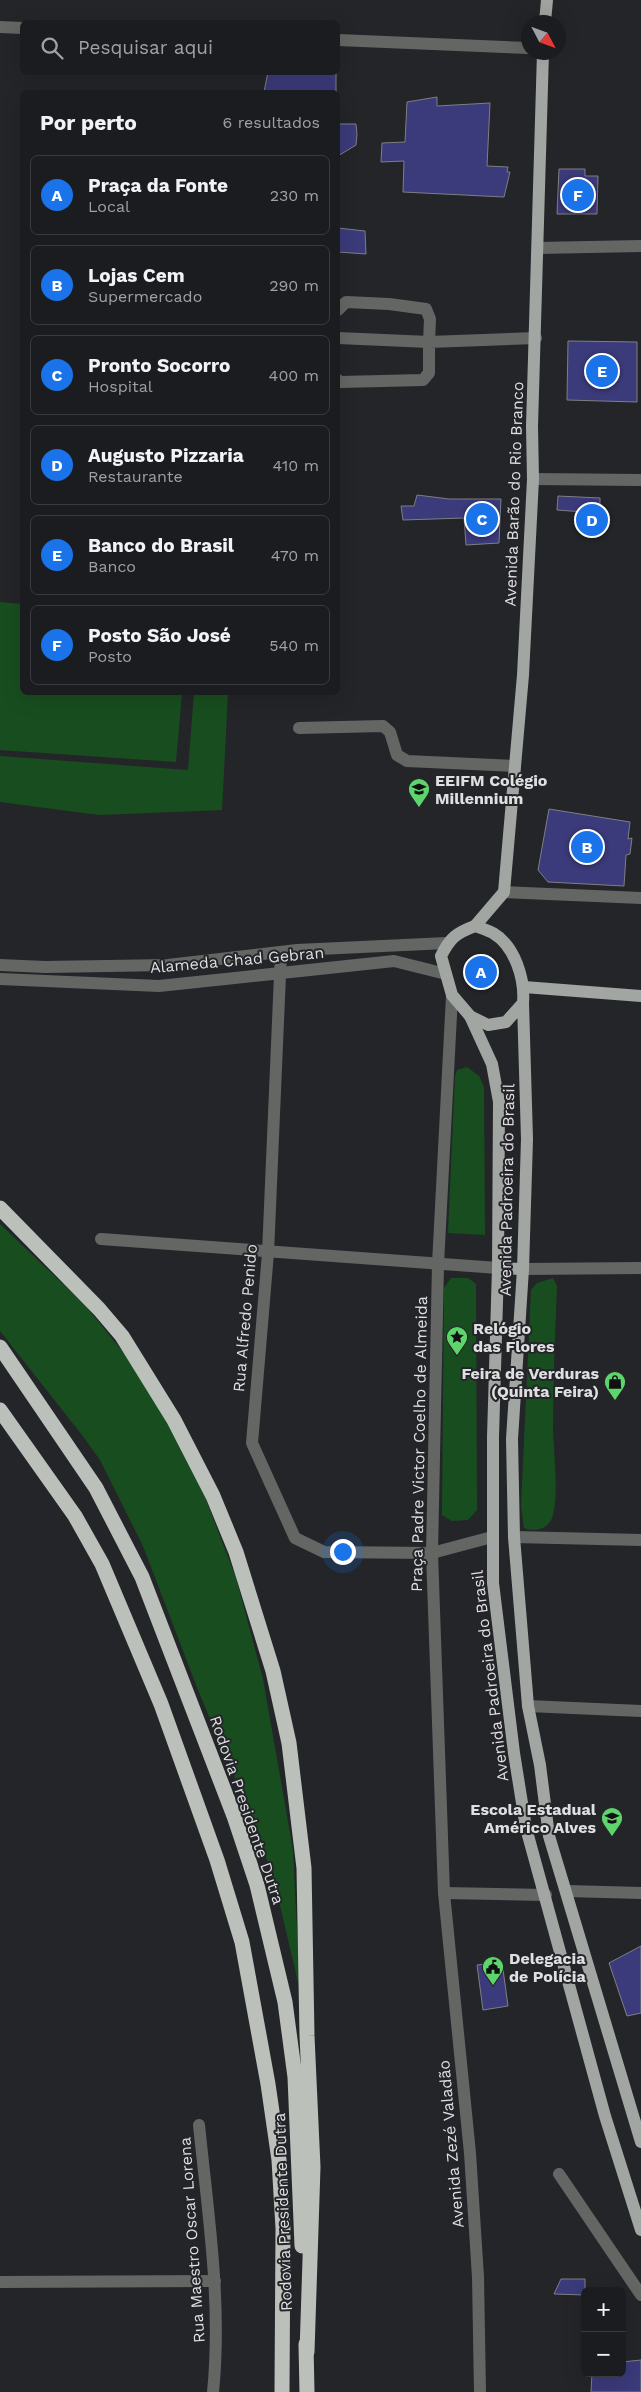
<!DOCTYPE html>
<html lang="pt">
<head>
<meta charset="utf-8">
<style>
  :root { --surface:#1b1c1f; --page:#242528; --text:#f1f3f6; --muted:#a0a1a4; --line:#393a3d; --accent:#1a73e8 }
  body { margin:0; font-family:"Work Sans",sans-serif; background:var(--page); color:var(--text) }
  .controls { position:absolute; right:15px; bottom:15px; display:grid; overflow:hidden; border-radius:8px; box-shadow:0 5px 20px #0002 }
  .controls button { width:45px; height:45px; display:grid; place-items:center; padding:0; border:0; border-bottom:1px solid var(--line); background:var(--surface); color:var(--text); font:25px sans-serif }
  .compass { position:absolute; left:521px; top:15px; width:45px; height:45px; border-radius:50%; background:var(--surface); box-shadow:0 5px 20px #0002; rotate:131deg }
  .you { position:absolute; left:342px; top:1551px; width:18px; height:18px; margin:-12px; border:4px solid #fff; border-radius:50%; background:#1a73e8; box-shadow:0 0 0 8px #1a73e833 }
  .badge { display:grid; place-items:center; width:32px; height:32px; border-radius:50%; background:var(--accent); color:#fff; font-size:16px; font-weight:700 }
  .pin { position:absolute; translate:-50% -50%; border:2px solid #fff; box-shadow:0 1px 5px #0006 }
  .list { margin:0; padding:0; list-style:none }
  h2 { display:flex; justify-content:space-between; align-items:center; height:65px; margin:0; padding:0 20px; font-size:21px }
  h2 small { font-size:16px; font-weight:400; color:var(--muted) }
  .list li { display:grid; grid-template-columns:32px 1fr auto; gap:15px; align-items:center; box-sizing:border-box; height:80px; margin:0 10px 10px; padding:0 10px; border:1px solid var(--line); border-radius:8px }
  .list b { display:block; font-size:19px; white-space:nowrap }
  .list p { margin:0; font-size:16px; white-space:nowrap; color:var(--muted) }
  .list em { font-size:16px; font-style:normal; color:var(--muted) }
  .icon { flex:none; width:28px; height:28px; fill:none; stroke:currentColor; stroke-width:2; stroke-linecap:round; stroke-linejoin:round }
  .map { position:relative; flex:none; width:641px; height:2392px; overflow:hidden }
  .search { position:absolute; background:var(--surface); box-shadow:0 5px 20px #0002; left:20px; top:20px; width:320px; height:55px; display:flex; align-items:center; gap:12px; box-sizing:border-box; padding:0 18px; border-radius:8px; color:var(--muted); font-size:19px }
  .panel { position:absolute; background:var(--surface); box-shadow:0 5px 20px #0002; left:20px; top:90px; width:320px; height:605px; border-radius:8px }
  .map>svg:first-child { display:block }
  .green { fill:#184e1f }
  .water { fill:#130744 }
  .building { fill:#3b3a7a; stroke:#7e7f84 }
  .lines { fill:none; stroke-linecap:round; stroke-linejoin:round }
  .minor { stroke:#646664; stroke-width:12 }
  .major { stroke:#a2a6a2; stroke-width:12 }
  .highway { stroke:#bbc0bb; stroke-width:15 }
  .labels { text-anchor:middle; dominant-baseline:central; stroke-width:4; stroke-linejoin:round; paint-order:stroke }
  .street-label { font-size:16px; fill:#dfdfe2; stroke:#242529 }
  .poi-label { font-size:16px; font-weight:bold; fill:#dfdfe2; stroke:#242529; text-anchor:start }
</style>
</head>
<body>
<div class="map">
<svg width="641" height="2392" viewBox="0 0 641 2392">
  <rect width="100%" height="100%" fill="#242529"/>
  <g class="green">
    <path d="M0,602L22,604V692L182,693L176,762L0,750Z"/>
    <path d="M194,693H228L222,810L99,815L0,802V756L188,770Z"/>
    <path d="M467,1067L479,1076L484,1087L485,1235L448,1233L455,1076L457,1070Z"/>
    <path d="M0,1224L85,1305L143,1377L164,1410L205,1497L236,1578L263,1679L293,1850L300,1991L275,1884L255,1825L198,1690L143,1546L100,1460L82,1435L0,1331Z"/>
    <path d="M451,1278H468L476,1284L477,1510L468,1520L452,1521L442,1515L444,1288Z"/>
    <path d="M553,1278L557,1286C555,1334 553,1382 553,1431C554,1453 559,1498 552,1518C547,1530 534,1532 524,1528L521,1506L531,1290L537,1283Z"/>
  </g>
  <circle class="water" cx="478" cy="977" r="10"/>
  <g class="building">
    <path d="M268,72H336V92H264Z"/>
    <path d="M437,97V106L490,103L487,166L508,167L507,172H510L504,197L403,192L404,161L381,162L382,143L405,142L407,102Z"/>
    <path d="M338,124H356L357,134L356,145L338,156Z"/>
    <path d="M559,169H585V176H598L597,214H557Z"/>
    <path d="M338,228L365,231L366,254L338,252Z"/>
    <path d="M568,341L637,342V402L567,400Z"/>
    <path d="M417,495L449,499H501L499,543L466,545L464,518L403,520L401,506H414Z"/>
    <path d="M558,496L600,498V528L584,529V512L557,510Z"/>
    <path d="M549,809L630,822L628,839L632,838L630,854L626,855L624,886L548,882L538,870Z"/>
    <path d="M641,1946V2013L627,2016L609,1963Z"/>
    <path d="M502,1962L508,2006L483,2010L477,1965Z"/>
    <path d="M561,2279H585V2295L554,2294Z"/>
    <path d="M641,2360V2392H591L592,2373H622V2362Z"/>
  </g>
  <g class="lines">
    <g class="minor">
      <path d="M0,27L22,28"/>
      <path d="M338,40L528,48"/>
      <path d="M538,248L641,246"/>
      <path d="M338,310L346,302L389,304L426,309L430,319L429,342L338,338"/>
      <path d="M338,380L340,382L423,380L429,373V342L536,338"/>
      <path d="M533,479L641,480"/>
      <path d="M299,728L383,726L390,732L397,755L407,761L515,766"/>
      <path d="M504,892L641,898"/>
      <path d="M281,952L268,1253L252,1443L295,1538L324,1552L432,1553L492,1537"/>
      <path d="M0,965L45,967L168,965L297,950L447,943"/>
      <path d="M0,979L159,986L394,961L446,974"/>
      <path d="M452,996L438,1264L432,1553L444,1893L470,2153L478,2277L480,2392"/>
      <path d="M101,1239L498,1268"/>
      <path d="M523,1269L641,1268"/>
      <path d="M514,1537L641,1540"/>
      <path d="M528,1706L641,1711"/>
      <path d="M567,1891L641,1893"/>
      <path d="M444,1893L546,1895"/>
      <path d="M199,2125C208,2214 222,2303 213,2392"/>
      <path d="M559,2174L641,2295"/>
      <path d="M0,2282L215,2281"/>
    </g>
    <g class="major">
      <path d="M545,22L547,0"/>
      <path d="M475,926L504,892L523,675L533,479L532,426L543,52"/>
      <path d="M524,987L641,996"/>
      <path d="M523,1003L506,1022L488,1025L470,1016L452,995L441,956C450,938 456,933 475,926C481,928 487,930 493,933C515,946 525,979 523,1003L527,1139L523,1269L512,1439L514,1537L528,1706L540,1765L549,1836L641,2142"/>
      <path d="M470,1016L492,1064L499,1102L498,1268L493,1437V1583L514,1753L526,1828L605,2116L641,2230"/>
      <path d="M498,1268L523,1269"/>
    </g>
    <g class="highway">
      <path d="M0,1208L99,1309L122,1336L174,1420L213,1496L236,1552L273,1671L289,1743L304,1868L307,2036L313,2167L307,2352"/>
      <path d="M0,1347L96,1488L142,1577L234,1816L257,1885L285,2002L295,2077L302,2246"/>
      <path d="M0,1410L75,1516L102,1564L161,1704L217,1860L242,1942L268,2084L279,2160L283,2228L282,2392"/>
      <path d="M306,2344L307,2392"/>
    </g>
  </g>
  <defs>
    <g id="school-pin" transform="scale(1.125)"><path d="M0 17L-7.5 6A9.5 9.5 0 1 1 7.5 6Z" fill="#5ed56c" stroke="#242529"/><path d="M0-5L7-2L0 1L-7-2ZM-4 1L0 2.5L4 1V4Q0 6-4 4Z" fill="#111"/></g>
    <g id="sight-pin" transform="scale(1.125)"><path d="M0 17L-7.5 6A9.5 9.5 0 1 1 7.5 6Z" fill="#5ed56c" stroke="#242529"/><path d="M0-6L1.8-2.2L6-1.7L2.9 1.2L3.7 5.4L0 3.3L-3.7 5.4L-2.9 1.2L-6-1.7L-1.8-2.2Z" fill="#111"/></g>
    <g id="shop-pin" transform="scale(1.125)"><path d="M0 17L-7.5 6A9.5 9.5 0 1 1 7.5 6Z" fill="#5ed56c" stroke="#242529"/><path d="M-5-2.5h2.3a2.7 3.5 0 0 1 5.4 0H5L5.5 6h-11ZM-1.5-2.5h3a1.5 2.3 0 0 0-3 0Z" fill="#111"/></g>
    <g id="civic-pin" transform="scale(1.125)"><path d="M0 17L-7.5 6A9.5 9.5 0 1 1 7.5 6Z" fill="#5ed56c" stroke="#242529"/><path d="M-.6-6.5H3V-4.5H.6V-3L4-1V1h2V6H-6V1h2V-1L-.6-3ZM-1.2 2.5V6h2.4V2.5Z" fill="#111"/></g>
  </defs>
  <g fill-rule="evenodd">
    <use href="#school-pin" x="419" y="789"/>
    <use href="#sight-pin" x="457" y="1337"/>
    <use href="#shop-pin" x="615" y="1382"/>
    <use href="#school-pin" x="612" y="1818"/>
    <use href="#civic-pin" x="493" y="1967"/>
  </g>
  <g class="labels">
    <g class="street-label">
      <text transform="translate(514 494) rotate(-88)">Avenida Barão do Rio Branco</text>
      <text transform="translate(237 960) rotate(-5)">Alameda Chad Gebran</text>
      <text transform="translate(507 1190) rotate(-89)">Avenida Padroeira do Brasil</text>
      <text transform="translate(245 1318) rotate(-85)">Rua Alfredo Penido</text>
      <text transform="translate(419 1444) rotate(-89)">Praça Padre Victor Coelho de Almeida</text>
      <text transform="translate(490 1676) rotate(-97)">Avenida Padroeira do Brasil</text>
      <text transform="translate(247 1810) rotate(71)">Rodovia Presidente Dutra</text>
      <text transform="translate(451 2144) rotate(-95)">Avenida Zezé Valadão</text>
      <text transform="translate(283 2212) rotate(-92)">Rodovia Presidente Dutra</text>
      <text transform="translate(192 2240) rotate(-94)">Rua Maestro Oscar Lorena</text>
    </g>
    <g class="poi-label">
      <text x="435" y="780">EEIFM Colégio<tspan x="435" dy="18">Millennium</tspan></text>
      <text x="473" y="1328">Relógio<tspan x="473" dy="18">das Flores</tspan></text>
      <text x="599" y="1373" text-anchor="end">Feira de Verduras<tspan x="599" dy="18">(Quinta Feira)</tspan></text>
      <text x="596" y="1809" text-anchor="end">Escola Estadual<tspan x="596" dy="18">Américo Alves</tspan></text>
      <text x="509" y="1958">Delegacia<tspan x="509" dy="18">de Polícia</tspan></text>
    </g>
  </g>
</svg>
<div class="controls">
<button>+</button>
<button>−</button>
</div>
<svg class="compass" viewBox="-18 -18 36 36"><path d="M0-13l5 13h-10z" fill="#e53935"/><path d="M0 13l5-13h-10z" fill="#a0a1a4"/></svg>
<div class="you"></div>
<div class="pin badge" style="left:481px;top:972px">A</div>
<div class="pin badge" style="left:587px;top:847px">B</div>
<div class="pin badge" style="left:482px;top:519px">C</div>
<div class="pin badge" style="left:592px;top:520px">D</div>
<div class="pin badge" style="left:602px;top:371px">E</div>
<div class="pin badge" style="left:578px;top:195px">F</div>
<div class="search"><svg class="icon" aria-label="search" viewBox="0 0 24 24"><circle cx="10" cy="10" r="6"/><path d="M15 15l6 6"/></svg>Pesquisar aqui</div>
<section class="panel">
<h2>Por perto<small>6 resultados</small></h2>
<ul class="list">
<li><span class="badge">A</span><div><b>Praça da Fonte</b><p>Local</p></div><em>230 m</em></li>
<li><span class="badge">B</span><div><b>Lojas Cem</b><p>Supermercado</p></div><em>290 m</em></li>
<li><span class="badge">C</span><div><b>Pronto Socorro</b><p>Hospital</p></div><em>400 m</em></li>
<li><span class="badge">D</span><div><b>Augusto Pizzaria</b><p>Restaurante</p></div><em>410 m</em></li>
<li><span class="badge">E</span><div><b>Banco do Brasil</b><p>Banco</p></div><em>470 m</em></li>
<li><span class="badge">F</span><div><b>Posto São José</b><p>Posto</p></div><em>540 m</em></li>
</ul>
</section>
</div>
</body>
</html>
